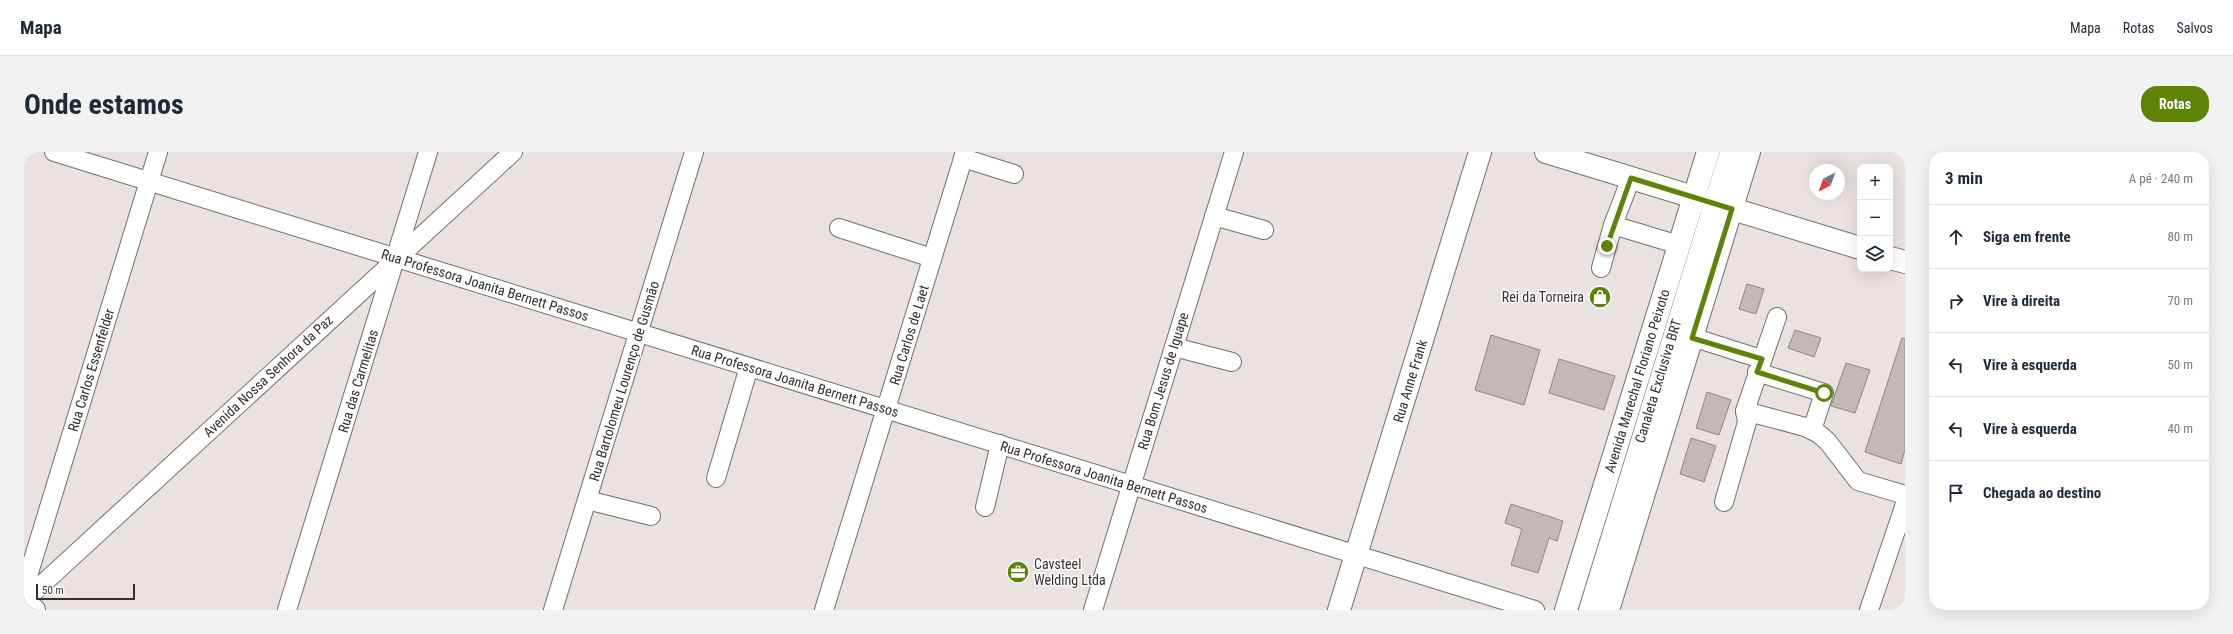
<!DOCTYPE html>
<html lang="pt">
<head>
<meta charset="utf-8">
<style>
  :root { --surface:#fff; --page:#f2f2f3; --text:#1f2937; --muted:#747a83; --line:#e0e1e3; --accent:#5d8409 }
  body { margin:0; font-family:"Roboto Condensed",sans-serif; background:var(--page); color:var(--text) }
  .controls { position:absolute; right:12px; top:12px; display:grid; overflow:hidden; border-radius:8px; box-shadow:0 4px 16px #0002 }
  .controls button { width:36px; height:36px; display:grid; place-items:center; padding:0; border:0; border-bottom:1px solid var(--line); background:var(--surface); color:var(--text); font:20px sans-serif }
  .compass { position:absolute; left:1785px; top:12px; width:36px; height:36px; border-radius:50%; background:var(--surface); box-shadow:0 4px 16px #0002; rotate:221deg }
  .scale { position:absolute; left:12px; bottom:10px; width:99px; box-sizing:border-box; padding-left:4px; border:2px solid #33302f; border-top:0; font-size:11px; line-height:14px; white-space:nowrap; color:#33302f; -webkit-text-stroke:3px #fff; paint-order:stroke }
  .stop { position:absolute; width:12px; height:12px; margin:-9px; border:3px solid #5d8409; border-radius:50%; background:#fff }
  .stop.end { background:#5d8409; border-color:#fff; box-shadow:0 1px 4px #0008 }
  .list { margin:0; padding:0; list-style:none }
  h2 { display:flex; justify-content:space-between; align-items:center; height:52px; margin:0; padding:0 16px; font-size:17px }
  h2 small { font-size:13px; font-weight:400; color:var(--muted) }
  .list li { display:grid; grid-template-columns:26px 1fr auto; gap:12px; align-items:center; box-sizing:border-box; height:64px; padding:0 16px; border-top:1px solid var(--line) }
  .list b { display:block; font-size:15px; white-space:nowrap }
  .list em { font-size:13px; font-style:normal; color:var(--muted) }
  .icon { flex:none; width:22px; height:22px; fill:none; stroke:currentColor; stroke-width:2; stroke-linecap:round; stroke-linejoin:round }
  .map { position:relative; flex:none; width:1881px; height:458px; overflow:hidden; border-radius:16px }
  header { display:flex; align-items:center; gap:24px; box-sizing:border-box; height:56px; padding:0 20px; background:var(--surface); border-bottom:1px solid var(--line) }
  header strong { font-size:19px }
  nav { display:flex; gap:22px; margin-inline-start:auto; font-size:14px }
  .intro { display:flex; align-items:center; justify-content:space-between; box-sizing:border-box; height:96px; padding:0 24px }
  h1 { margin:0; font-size:28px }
  .button { padding:10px 18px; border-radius:16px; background:var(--accent); color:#fff; font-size:14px; font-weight:700 }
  main { display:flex; gap:24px; padding:0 24px }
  aside { flex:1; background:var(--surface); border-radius:16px; box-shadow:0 4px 16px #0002 }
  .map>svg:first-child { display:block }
  .building { fill:#c0b9b6; stroke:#8e8785 }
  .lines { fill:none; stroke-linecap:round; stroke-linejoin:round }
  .minor-casing { stroke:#756e6e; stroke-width:20 }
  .major-casing { stroke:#756e6e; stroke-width:24 }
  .minor { stroke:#fff; stroke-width:18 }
  .major { stroke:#fff; stroke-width:22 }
  .route { stroke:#5d8409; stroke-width:5 }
  .labels { text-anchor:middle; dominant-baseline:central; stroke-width:3; stroke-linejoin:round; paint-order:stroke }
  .street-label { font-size:14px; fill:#33302f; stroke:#fff }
  .poi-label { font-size:14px; fill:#33302f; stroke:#fff; text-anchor:end }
</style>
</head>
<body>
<header>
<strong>Mapa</strong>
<nav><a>Mapa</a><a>Rotas</a><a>Salvos</a></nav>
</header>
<div class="intro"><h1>Onde estamos</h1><a class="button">Rotas</a></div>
<main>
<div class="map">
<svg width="1881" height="458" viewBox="0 0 1881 458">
  <rect width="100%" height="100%" fill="#eae1e1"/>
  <g class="building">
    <path d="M1723,132L1740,137L1732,162L1715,157Z"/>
    <path d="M1771,178L1797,186L1790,205L1764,196Z"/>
    <path d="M1467,183L1516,198L1500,253L1451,238Z"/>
    <path d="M1878,186L1881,187V298L1877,312L1841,300Z"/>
    <path d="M1535,207L1591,224L1580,258L1525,241Z"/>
    <path d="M1822,211L1846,218L1831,261L1807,254Z"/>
    <path d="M1683,240L1707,248L1695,283L1672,276Z"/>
    <path d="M1667,286L1692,294L1680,330L1656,322Z"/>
    <path d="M1487,352L1539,369L1533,389L1525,386L1514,421L1487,413L1498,377L1481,371Z"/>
  </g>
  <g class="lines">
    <g class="minor-casing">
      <g id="minor">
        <path d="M30,0L1511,458"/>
        <path d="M939,6L990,22"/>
        <path d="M1607,26L1589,73L1655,93"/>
        <path d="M1190,64L1240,78"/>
        <path d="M815,76L908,106"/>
        <path d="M1577,116L1589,73"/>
        <path d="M1668,185L1737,207"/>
        <path d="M1150,195L1208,210"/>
        <path d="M1733,220L1800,241L1788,278"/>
        <path d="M1721,259L1781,275L1795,282L1804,290L1834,329L1881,343"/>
        <path d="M692,326L725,215"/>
        <path d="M563,348L627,364"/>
        <path d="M1700,350L1723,270L1721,259L1753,165"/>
        <path d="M961,355L976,292"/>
        <path d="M0,437L134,0"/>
        <path d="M0,449L489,0"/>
        <path d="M263,458L404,0"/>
        <path d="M529,458L670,0"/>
        <path d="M800,458L941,0"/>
        <path d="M1069,458L1210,0"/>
        <path d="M1564,458L1705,0"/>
        <path d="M1845,458L1881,352"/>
      </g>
    </g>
    <g class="major-casing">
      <g id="major">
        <path d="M1522,0L1836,96"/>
        <path d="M1866,106L1881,110"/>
        <path d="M0,455L10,458"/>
        <path d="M1315,458L1456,0"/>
        <path d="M1542,458L1684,0"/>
        <path d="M1584,458L1725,0"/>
      </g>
    </g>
    <use href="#minor" class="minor"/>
    <use href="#major" class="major"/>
  </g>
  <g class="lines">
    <path class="route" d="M1583,94L1607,26L1708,57L1668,186L1738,207L1733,220L1800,241"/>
  </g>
  <defs>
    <g id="shop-disc" transform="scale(1.15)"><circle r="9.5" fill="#5d8409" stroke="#fff"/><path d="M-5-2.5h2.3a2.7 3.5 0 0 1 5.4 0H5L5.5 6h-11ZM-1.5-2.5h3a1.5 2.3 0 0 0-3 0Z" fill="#fff"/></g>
    <g id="office-disc" transform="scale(1.15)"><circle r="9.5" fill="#5d8409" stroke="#fff"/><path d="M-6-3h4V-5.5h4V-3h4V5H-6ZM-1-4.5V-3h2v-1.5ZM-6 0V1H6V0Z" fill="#fff"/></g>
  </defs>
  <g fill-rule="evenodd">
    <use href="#shop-disc" x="1576" y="145"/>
    <use href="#office-disc" x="994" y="420"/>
  </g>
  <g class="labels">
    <g class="street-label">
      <text transform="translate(461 133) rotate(17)">Rua Professora Joanita Bernett Passos</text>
      <text transform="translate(885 183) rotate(-73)">Rua Carlos de Laet</text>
      <text transform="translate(67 218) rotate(-73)">Rua Carlos Essenfelder</text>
      <text transform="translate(244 224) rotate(-43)">Avenida Nossa Senhora da Paz</text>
      <text transform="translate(334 229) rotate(-73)">Rua das Carmelitas</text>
      <text transform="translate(600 229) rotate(-73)">Rua Bartolomeu Lourenço de Gusmão</text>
      <text transform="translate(771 229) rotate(17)">Rua Professora Joanita Bernett Passos</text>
      <text transform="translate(1139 229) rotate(-73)">Rua Bom Jesus de Iguape</text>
      <text transform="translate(1386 229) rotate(-73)">Rua Anne Frank</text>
      <text transform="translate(1613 229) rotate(-73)">Avenida Marechal Floriano Peixoto</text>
      <text transform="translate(1634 229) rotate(-73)">Canaleta Exclusiva BRT</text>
      <text transform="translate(1080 325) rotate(17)">Rua Professora Joanita Bernett Passos</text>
    </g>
    <g class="poi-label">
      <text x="1560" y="145">Rei da Torneira</text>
      <text x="1010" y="412" text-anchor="start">Cavsteel<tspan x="1010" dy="16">Welding Ltda</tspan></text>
    </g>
  </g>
</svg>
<div class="controls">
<button>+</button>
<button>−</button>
<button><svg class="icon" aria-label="layers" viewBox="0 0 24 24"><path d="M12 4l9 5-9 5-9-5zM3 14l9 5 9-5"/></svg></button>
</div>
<svg class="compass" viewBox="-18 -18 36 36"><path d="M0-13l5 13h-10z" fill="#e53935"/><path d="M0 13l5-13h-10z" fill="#747a83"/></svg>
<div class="scale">50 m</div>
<div class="stop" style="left:1800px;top:241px"></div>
<div class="stop end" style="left:1583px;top:94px"></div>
</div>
<aside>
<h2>3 min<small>A pé · 240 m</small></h2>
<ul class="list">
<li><svg class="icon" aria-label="ahead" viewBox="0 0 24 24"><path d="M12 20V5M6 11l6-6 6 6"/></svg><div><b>Siga em frente</b></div><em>80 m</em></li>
<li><svg class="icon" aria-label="right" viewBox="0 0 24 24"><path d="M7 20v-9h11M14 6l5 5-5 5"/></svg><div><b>Vire à direita</b></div><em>70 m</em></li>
<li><svg class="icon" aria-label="left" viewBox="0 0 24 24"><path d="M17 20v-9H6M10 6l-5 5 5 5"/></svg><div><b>Vire à esquerda</b></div><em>50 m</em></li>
<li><svg class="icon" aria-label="left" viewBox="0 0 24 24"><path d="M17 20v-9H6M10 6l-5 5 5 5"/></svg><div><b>Vire à esquerda</b></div><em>40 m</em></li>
<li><svg class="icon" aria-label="arrive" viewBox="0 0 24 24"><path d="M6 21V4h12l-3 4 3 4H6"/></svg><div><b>Chegada ao destino</b></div></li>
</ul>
</aside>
</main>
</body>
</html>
